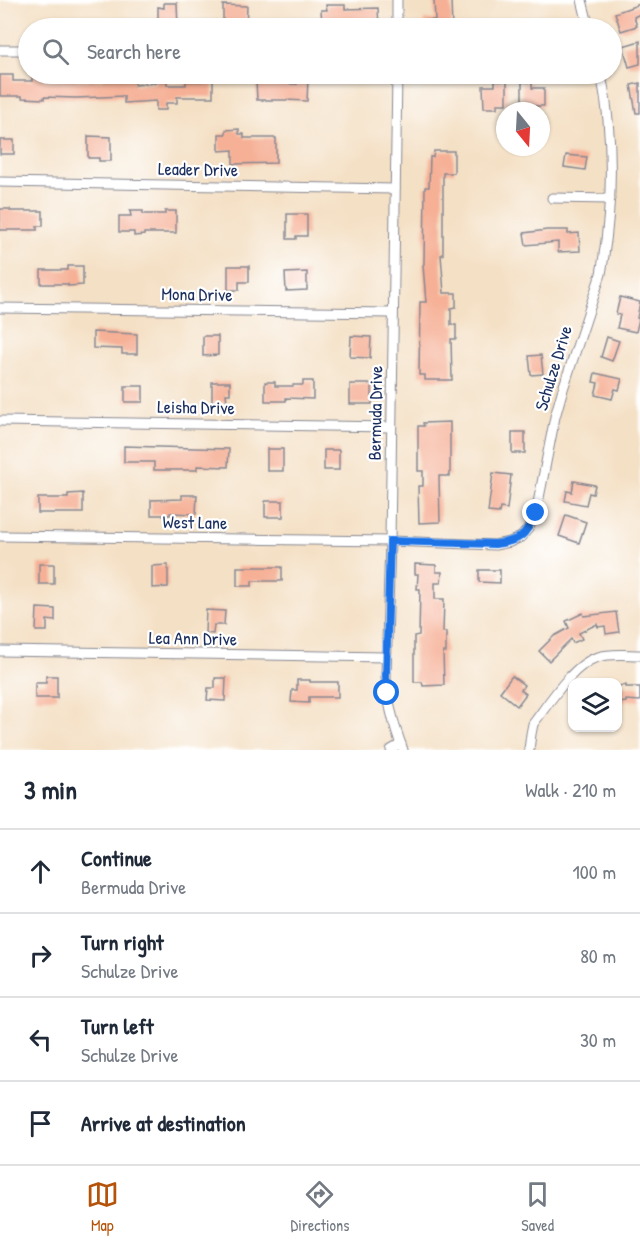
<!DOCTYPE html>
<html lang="en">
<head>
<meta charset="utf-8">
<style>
  :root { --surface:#fff; --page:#f2f2f3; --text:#1f2937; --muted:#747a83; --line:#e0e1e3; --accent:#b45309 }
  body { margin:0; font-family:"Patrick Hand",sans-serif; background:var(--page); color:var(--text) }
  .controls { position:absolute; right:18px; bottom:18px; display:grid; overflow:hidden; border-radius:12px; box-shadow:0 2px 4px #0004 }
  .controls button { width:54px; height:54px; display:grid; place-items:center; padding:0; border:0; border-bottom:2px solid var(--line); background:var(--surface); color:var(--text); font:30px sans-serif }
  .compass { position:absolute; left:496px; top:102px; width:54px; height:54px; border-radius:50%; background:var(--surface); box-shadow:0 2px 4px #0004; rotate:162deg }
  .stop { position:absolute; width:18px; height:18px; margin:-14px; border:4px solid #1a73e8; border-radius:50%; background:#fff }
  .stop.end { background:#1a73e8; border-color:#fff; box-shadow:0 2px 6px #0008 }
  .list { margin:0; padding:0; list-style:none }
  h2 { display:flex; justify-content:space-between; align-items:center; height:78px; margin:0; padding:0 24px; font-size:26px }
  h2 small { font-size:20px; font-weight:400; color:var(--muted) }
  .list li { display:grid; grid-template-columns:39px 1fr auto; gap:18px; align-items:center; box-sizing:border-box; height:84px; padding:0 24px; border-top:2px solid var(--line) }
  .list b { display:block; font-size:22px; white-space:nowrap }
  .list p { margin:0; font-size:20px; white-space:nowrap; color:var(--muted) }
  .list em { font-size:20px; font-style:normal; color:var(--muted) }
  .icon { flex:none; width:33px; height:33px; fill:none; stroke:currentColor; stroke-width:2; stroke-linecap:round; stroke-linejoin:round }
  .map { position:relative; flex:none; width:640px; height:750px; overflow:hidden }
  .search { position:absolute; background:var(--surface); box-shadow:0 2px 4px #0004; left:18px; right:18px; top:18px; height:66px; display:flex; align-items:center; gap:15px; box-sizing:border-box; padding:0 21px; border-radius:33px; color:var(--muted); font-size:22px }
  .sheet { height:414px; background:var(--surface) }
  nav { display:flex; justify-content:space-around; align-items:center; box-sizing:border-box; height:84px; border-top:2px solid var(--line); background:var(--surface); font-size:16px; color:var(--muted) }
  nav a { display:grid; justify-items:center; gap:3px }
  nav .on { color:var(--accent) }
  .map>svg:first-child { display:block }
  .building { fill:#f6b096 }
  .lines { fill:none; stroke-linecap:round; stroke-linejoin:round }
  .street-casing { stroke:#888892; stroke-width:11 }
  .street { stroke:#fff; stroke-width:9 }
  .route { stroke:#1a73e8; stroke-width:8 }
  .labels { text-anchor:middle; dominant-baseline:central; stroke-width:4.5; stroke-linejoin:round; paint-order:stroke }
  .street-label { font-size:18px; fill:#1b2f5e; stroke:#fff }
</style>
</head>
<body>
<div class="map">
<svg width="640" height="750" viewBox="0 0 640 750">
  <rect width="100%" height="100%" fill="#fff"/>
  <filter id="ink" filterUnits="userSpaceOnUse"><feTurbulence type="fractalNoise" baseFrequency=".0167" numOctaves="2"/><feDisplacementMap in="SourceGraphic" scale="12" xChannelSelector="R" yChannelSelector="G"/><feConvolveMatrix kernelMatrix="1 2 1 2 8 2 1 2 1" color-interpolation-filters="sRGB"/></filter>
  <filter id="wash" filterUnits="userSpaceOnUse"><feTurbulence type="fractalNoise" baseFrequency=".008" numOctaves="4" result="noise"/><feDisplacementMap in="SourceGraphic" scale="24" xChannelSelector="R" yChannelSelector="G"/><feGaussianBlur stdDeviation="1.35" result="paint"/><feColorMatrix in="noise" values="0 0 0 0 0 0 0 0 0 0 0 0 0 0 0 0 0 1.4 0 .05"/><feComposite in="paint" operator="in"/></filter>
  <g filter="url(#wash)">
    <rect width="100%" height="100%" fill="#f4e0c5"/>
    <g id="blocks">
      <g class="building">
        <path d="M434,0H451L452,28H425L424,20H435Z"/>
        <path d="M164,3H177L178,28H165V24H158V7L164,8Z"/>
        <path d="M640,4V14L634,17L637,26L621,31L615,13Z"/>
        <path d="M223,5L247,6L246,28H236V24H223Z"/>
        <path d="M326,5H345V9L378,8L379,28H368L367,26L346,27V28H335V24H322L321,10H327Z"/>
        <path d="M640,41V64L629,67L623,46Z"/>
        <path d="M32,74H44V80H65V75H77V80H102V76L113,75V77L134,75L135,85L155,83V76H167V85H186V81H202V77H213V97H177V103H166V110H156V101L124,103V96L76,98L44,97V99L22,98V96H0V75H13V81H32Z"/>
        <path d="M268,77H279V83L297,84V78H308L307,101L285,100H257L256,81L268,80Z"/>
        <path d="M495,81H507V104H497V108H484L483,86H495Z"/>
        <path d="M522,82H532V88H544V106H522Z"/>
        <path d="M640,83V113H636L631,85Z"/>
        <path d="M239,129V134H244V138H276V163L233,164V150L219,151V134H226V130Z"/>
        <path d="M88,136L111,137V161H99V158H88Z"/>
        <rect x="0" y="140" width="14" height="14"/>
        <path d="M434,151H454V173H443V255H441L444,293H456V307L451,308V325H456V339H451L452,380H425V375H419L420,302H426L423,265L424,264L425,187H429L430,157H433Z"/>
        <path d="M566,155L587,157L585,170L564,167Z"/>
        <path d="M0,209H10V211H43V226H37V230H0Z"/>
        <path d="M130,211H143V214H165V211H176V233H144V235L134,236V232H119V216H131Z"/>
        <path d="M287,214H307V236H296V239H287Z"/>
        <path d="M547,230H568V234L579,233L580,251L558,252V242L526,245L524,233Z"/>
        <path d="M68,266H83V285L68,286V284H41V270H68Z"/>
        <path d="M228,266H249V282H239V290H228Z"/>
        <path d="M307,272V290L286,291L285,273Z"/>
        <path d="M620,297L640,302L637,318L639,319L636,332L617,328L620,315L616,314Z"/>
        <path d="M93,332L137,334V354H122V349L93,348Z"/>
        <path d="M203,336H218V355L203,356Z"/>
        <path d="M351,336L371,337L370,358L350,357Z"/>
        <path d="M607,337L619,341L612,361L601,357Z"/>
        <path d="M541,355L543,374L531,375L529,356Z"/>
        <path d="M595,373L622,379L619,390L615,389L612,399L595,395L598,383L593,382Z"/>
        <path d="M303,381H313V399L286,398V401H265V382H275V386H293V385H303Z"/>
        <path d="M212,382H230V394H226L227,402H212Z"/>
        <rect x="350" y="384" width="22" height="20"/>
        <rect x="125" y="386" width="18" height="16"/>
        <path d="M450,422V476H439L440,522L419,523L418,486H423V471H418V426H424L423,423Z"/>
        <rect x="512" y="432" width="13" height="21"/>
        <path d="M124,446L229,449L228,467L197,466V470H154V462H124Z"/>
        <rect x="267" y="449" width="16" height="22"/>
        <rect x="324" y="450" width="15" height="20"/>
        <path d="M493,473L511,475L507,509L500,508L499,513L488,512Z"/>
        <path d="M574,481L595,485L593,494L589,493L586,505L565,501L567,491L572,492Z"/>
        <path d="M83,493V513H38V498H68V494Z"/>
        <path d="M182,495H197L196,514L170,513V515H151V500L182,499Z"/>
        <rect x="265" y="501" width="18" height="16"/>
        <path d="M566,515L586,522L579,543L559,536Z"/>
        <rect x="39" y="564" width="15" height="20"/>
        <path d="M415,564L436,565V572H442L441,583H435V599H444L443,632H446V652H443L444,685L423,686L422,682H414V636L419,635L420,589H417L418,574H415Z"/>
        <path d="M168,565V587L152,588V566Z"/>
        <path d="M237,567H282V581H252V586H237Z"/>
        <path d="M479,570H500V583L479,582Z"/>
        <path d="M37,608L55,609V621L47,620V631H36Z"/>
        <path d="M206,610L225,611L224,625H214L213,634L205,633Z"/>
        <path d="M616,612L619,632L606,634L605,626L598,627L597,624L579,633L582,639L573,643L571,639L549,661L539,651L554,636L569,628L566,621L583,613L584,616Z"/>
        <path d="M46,676H57V698H35V683H46Z"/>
        <path d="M512,676L524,685L521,690L526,694L517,706L500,692Z"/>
        <path d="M215,678H226L225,701L207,700L208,688H215Z"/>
        <path d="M297,680H310V682H338V697H309V703L291,702L292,690H297Z"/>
        <path d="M626,685V687H640V701L626,700V702L618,703V686Z"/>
      </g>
    </g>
  </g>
  <g filter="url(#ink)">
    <use href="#blocks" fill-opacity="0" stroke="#888892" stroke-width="1.5"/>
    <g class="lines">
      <g class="street-casing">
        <g id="street">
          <path d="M582,0L589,28"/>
          <path d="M397,28V0"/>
          <path d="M0,50H28"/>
          <path d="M397,74L390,541L386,676C387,702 394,726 403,750"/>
          <path d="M0,182L395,189"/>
          <path d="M552,198L610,199"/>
          <path d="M0,308L393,313"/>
          <path d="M0,421L391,427"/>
          <path d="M0,536L390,541L495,545L510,542L521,537L528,529L536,513L555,417L562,392L601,274C610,223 613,171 608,120C606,104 605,88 600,74"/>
          <path d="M0,651L386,657"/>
          <path d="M391,750L401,744"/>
          <path d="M529,750L531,734L533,724C549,703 573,664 598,657C611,653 626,655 640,655"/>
        </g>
      </g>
      <use href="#street" class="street"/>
    </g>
  </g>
  <g class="lines" filter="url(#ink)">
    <path class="route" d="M387,693L386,676L390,541L495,544C521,541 525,536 536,513"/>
  </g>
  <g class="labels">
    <g class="street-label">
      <text transform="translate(198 169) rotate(1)">Leader Drive</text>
      <text transform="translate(197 294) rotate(1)">Mona Drive</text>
      <text transform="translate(553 368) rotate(-73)">Schulze Drive</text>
      <text transform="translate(196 407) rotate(1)">Leisha Drive</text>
      <text transform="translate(375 413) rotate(-89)">Bermuda Drive</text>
      <text transform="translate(195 522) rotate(1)">West Lane</text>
      <text transform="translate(193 638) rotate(1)">Lea Ann Drive</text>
    </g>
  </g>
</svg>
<div class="controls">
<button><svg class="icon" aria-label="layers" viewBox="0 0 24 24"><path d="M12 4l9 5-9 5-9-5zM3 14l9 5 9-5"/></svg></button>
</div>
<svg class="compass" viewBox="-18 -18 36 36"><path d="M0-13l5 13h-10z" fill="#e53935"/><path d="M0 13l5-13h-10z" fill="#747a83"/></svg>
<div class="stop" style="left:387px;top:693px"></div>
<div class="stop end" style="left:536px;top:513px"></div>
<div class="search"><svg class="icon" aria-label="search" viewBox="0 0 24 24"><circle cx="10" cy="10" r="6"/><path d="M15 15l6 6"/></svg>Search here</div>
</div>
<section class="sheet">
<h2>3 min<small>Walk · 210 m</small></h2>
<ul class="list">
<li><svg class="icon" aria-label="ahead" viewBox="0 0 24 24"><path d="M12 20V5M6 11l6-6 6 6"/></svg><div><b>Continue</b><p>Bermuda Drive</p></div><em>100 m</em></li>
<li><svg class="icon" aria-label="right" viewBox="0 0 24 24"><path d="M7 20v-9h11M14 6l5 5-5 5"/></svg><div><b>Turn right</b><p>Schulze Drive</p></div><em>80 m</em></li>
<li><svg class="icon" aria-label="left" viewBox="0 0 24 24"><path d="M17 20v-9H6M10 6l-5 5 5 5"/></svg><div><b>Turn left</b><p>Schulze Drive</p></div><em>30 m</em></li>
<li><svg class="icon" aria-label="arrive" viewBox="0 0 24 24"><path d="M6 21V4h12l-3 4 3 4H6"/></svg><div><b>Arrive at destination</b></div></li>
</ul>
</section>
<nav>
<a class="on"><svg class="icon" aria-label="map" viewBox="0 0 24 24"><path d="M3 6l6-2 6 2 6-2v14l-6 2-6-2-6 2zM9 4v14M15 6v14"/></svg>Map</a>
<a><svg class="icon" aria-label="directions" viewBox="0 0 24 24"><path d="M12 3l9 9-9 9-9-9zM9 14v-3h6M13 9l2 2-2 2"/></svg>Directions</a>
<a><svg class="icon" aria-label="saved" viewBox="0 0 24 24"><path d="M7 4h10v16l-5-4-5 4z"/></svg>Saved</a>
</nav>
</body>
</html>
